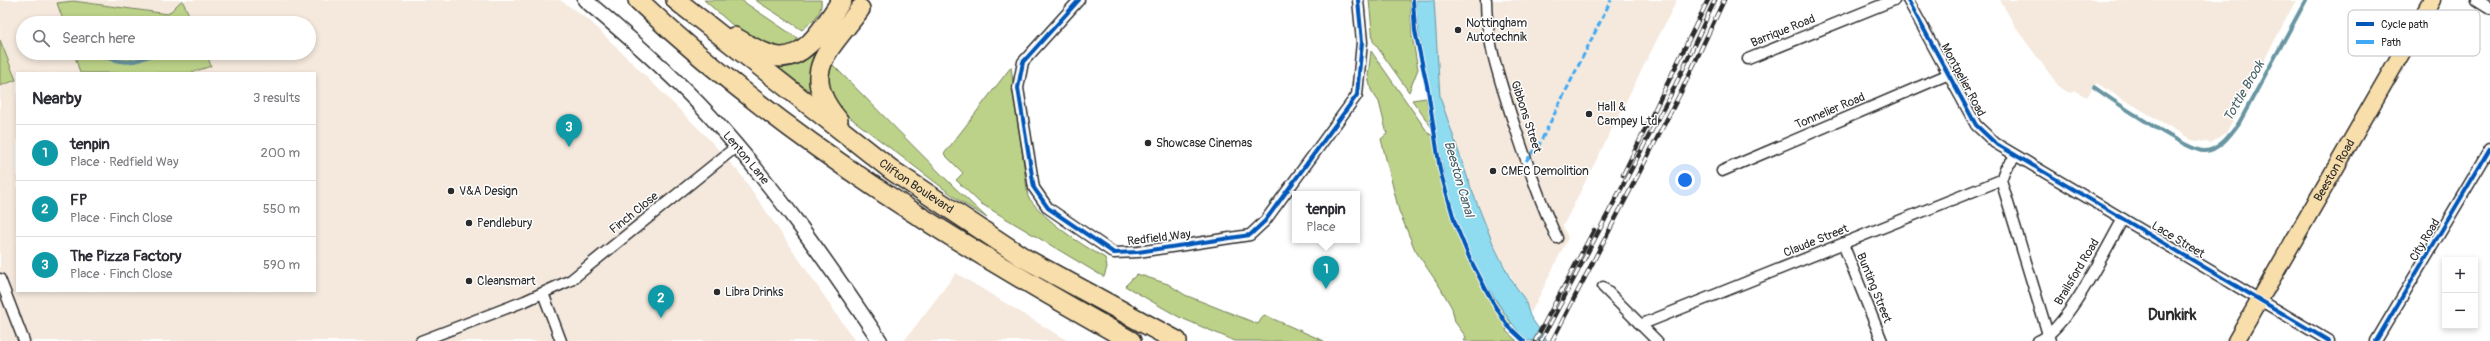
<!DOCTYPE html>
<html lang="en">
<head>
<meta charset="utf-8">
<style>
  :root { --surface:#fff; --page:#f2f2f3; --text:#2b2b33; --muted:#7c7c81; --line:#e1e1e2; --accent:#2b2b2b }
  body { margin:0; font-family:Pangolin,sans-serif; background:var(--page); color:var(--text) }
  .controls { position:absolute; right:12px; bottom:12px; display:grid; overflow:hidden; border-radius:0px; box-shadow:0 2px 6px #0003 }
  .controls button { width:36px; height:36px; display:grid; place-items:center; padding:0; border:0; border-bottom:1px solid var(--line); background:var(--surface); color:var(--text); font:20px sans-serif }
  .you { position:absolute; left:1685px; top:180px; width:14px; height:14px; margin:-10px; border:3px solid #fff; border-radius:50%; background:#1a73e8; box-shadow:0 0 0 6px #1a73e833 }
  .badge { display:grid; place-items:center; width:26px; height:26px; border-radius:50%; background:var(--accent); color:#fff; font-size:13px; font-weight:700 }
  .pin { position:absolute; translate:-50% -33px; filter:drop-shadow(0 1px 2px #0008) }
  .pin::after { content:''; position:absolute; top:21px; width:14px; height:12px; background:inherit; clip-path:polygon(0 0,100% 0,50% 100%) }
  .popup { position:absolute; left:1292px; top:191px; width:68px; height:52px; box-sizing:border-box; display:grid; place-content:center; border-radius:0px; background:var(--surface); filter:drop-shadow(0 1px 3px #0005); font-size:13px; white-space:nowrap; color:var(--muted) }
  .popup b { font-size:15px; color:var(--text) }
  .popup::after { content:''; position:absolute; left:50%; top:100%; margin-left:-8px; border:8px solid transparent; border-top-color:var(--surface) }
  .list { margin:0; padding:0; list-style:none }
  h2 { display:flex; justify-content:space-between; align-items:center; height:52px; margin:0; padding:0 16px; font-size:17px }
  h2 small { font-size:13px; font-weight:400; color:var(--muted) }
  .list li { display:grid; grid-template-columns:26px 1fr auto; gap:12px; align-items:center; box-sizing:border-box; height:56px; padding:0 16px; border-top:1px solid var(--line) }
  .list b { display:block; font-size:15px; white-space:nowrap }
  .list p { margin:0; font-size:13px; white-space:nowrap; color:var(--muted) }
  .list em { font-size:13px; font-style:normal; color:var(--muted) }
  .icon { flex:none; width:22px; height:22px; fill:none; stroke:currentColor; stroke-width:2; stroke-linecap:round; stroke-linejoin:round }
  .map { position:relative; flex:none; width:2490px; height:341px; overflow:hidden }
  .search { position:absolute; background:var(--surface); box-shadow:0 2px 6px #0003; left:16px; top:16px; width:300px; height:44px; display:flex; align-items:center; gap:10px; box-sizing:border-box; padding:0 14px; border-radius:22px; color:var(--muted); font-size:15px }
  .panel { position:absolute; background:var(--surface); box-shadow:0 2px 6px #0003; left:16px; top:72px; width:300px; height:220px; border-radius:0px }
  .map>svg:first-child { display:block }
  .built { fill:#f5e9dd }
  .green { fill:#bcd288; stroke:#747e5a }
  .water { fill:#8fdbf0; stroke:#6795a1 }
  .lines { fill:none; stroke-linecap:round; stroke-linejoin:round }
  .stream { stroke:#6795a1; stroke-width:4 }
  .street-casing { stroke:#2b2b2b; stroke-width:13 }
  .secondary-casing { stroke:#2b2b2b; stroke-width:17 }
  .primary-casing { stroke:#2b2b2b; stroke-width:19 }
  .highway-casing { stroke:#2b2b2b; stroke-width:22 }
  .street { stroke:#fff; stroke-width:10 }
  .secondary { stroke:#fff; stroke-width:14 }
  .primary { stroke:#f8deab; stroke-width:16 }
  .highway { stroke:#f8deab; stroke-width:19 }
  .rail-casing { stroke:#2b2b2b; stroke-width:4.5 }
  .rail { stroke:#fff; stroke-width:3; stroke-dasharray:9; stroke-linecap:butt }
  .quiet { stroke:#3fa9f5; stroke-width:3; stroke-dasharray:6 3; stroke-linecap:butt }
  .cycleway-casing { stroke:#fff; stroke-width:6 }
  .cycleway { stroke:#0057b8; stroke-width:4 }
  .poi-dot { fill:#2b2b2b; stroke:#fff; stroke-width:1.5 }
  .labels { text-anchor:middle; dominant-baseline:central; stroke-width:3; stroke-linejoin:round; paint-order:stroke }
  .poi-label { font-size:12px; fill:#2b2b2b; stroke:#fff; text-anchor:start }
  .street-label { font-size:12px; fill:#2b2b2b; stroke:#fff }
  .water-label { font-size:13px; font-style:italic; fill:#496066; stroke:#fff }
  .district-label { font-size:16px; font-weight:bold; fill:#2b2b2b; stroke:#fff }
  .key { fill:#fff; stroke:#bfbfbf; stroke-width:1 }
  .key-label { font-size:11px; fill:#2b2b2b }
</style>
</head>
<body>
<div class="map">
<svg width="2490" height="341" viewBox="0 0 2490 341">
  <rect width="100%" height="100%" fill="#fff"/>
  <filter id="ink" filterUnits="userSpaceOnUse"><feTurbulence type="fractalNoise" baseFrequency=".025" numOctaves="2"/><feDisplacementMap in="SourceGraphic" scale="8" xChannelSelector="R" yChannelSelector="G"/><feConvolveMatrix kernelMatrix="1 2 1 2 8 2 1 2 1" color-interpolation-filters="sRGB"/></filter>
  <g filter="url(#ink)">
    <g class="built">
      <path d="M0,0H181L169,14L73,1L58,3L64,23H23V53H74L80,73H17V291H315V73H190L211,66L206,53H309V23H193L182,0H560L589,20L706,136L742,176L855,341H0V86L16,80L0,40Z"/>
      <path d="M1434,0H1677L1563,226L1568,238L1531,313L1494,246L1471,188L1440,97Z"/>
      <path d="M2000,0H2296L2226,133L2211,143L2192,140L2096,83L2087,97L2075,91L2070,93L2060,88L2018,31Z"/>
      <path d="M956,273L1068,341H904Z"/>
    </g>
    <g class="green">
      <path d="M182,0L193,23H64L57,3L73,1L168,14Z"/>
      <path d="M704,0H741L800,40L782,50L754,44Z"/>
      <path d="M755,0H821C823,14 812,21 802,30Z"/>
      <path d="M1369,0H1410L1412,36L1418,69L1409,92L1373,41Z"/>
      <path d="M0,40L16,80L0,86Z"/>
      <path d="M813,51L819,54L816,103L772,67L799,62Z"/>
      <path d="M1371,51L1429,134L1434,136C1444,206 1468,269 1507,328L1506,331L1517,341H1464L1466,337L1455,322L1452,308L1440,287L1415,250L1399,211L1381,139L1387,134L1379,102L1371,90L1368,76Z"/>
      <path d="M74,53H206L211,66L190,73H80Z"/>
      <path d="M830,62L954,187L987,218L960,201L848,116C832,99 825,85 830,62Z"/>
      <path d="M1011,67L1028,197C1048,223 1077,242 1105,258L1107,267L1104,277L980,203L956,180L963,173L944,154Z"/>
      <path d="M1426,98L1432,128L1412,100Z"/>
      <path d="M1432,104C1445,186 1461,255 1512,323L1510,325C1469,263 1449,211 1436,137C1435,128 1429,113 1432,104Z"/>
      <path d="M1137,274L1168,284L1185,295L1258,324L1264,315L1324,341H1235L1179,317L1125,286Z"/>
    </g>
    <path class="water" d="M1416,0H1434L1440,97L1471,188L1494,246L1510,278L1525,300L1530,316L1547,341H1526C1488,296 1459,240 1446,183C1439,154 1436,125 1431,96C1425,64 1416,32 1416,0Z"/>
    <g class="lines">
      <g class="stream">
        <path d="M102,53C120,67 138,62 156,53"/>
        <path d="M2094,87C2109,98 2189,152 2204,151C2219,151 2231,134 2239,123L2306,0"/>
      </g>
      <g class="street-casing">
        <g id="street">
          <path d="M1079,0L1023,62L1018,88L1034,188L1048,208L1114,253L1138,252L1250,235L1265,221L1357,95L1362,42L1358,0"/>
          <path d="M1486,0C1486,41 1500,80 1512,118C1526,159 1539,200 1557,238"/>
          <path d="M1908,0L1976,125L1995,143L2329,341"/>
          <path d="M2477,0L2490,8"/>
          <path d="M1748,59L1894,0"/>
          <path d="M2016,156L2005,169L2001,180L2050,341"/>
          <path d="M1722,171L1949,74"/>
          <path d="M1843,244L1882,341"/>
          <path d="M0,279L24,341"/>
          <path d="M1603,287L1657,341"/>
          <path d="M543,293L561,341"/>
          <path d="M1640,325L2001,180"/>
          <path d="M421,341L525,301L571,280L737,146"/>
          <path d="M2038,341C2067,330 2106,248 2123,219"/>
          <path d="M2376,341L2490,149"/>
        </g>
      </g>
      <g class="secondary-casing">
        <g id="secondary">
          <path id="s1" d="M585,0C628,36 673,75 711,117C774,186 828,263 880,341"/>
        </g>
      </g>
      <g class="primary-casing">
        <g id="primary">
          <path id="s2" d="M2236,341L2432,0"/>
        </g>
      </g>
      <g class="highway-casing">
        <g id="highway">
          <path d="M638,0C782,138 958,245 1131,341"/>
          <path id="s3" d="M676,0L893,171L1024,258L1177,341"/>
          <path d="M734,37C746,43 760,53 774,56C805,64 827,21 842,0"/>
          <path d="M838,120C797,72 830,50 860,9"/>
        </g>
      </g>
      <use href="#street" class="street"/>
      <use href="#secondary" class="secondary"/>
      <use href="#primary" class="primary"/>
      <use href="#highway" class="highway"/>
      <g class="rail-casing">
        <g id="rail">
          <path d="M1623,175L1708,0"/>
          <path d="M1535,341L1594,230"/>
          <path d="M1541,341L1673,90L1715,0"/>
          <path d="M1552,341L1682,90L1724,0"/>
        </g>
      </g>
      <use href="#rail" class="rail"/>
      <path class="quiet" d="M1526,161L1539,145L1611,0"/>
      <g class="cycleway-casing">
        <g id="cycleway">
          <path d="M1079,0L1023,62L1018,88L1034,188L1048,208L1114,253L1138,252L1250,235L1265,221L1357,95L1362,42L1358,0"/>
          <path d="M1413,0L1415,31L1428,90L1440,170L1455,223L1469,257L1493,303L1508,326L1524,341"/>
          <path d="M1908,0L1976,125L1995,143L2329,341"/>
          <path d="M2376,341L2490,149"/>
        </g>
      </g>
      <use href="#cycleway" class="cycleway"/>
    </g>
  </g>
  <g class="poi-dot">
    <circle cx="1458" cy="30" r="4"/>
    <circle cx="1589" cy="114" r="4"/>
    <circle cx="1148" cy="143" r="4"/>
    <circle cx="1493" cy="171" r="4"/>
    <circle cx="451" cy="191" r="4"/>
    <circle cx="469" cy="223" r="4"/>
    <circle cx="469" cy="281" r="4"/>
    <circle cx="717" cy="292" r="4"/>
  </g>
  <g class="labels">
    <g class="poi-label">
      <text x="1466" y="23">Nottingham<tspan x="1466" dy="14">Autotechnik</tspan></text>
      <text x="1597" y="107">Hall &amp;<tspan x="1597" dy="14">Campey Ltd</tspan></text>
      <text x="1156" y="143">Showcase Cinemas</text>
      <text x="1501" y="171">CMEC Demolition</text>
      <text x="459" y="191">V&amp;A Design</text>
      <text x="477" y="223">Pendlebury</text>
      <text x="477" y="281">Cleansmart</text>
      <text x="725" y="292">Libra Drinks</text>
    </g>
    <g class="street-label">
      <text transform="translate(1783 31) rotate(-22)">Barrique Road</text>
      <text transform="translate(1963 80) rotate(62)">Montpelier Road</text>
      <text transform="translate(1830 111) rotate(-23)">Tonnelier Road</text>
      <text transform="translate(1526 117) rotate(72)">Gibbons Street</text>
      <text stroke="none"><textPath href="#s1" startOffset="226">Lenton Lane</textPath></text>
      <text stroke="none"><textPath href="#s2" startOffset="197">Beeston Road</textPath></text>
      <text stroke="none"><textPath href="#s3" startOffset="304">Clifton Boulevard</textPath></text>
      <text transform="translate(634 213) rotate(-39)">Finch Close</text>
      <text transform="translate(1159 238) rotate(-7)">Redfield Way</text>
      <text transform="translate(2178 240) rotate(31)">Lace Street</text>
      <text transform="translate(2425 240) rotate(-59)">City Road</text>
      <text transform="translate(1816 241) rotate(-22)">Claude Street</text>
      <text transform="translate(2077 272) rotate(-59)">Brailsford Road</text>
      <text transform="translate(1874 288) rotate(68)">Bunting Street</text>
    </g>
    <g class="water-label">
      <text transform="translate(2244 91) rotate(-60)">Tottle Brook</text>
      <text transform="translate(1459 179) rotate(74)">Beeston Canal</text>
    </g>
    <g class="district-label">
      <text x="2172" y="315">Dunkirk</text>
    </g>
  </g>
  <rect x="2348" y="10" width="132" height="46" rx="6" class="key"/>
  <rect x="2356" y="22" width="18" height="4" fill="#0057b8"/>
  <rect x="2356" y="40" width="18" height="4" fill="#3fa9f5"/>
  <g class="key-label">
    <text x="2381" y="28">Cycle path</text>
    <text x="2381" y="46">Path</text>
  </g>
</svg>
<div class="controls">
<button>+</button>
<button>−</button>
</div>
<div class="you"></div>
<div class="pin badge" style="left:1326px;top:289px;background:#0f9aa8">1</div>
<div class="popup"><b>tenpin</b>Place</div>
<div class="pin badge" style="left:661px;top:318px;background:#0f9aa8">2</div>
<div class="pin badge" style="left:569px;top:147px;background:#0f9aa8">3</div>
<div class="search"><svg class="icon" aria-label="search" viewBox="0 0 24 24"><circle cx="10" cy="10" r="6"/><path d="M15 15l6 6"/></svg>Search here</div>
<section class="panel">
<h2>Nearby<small>3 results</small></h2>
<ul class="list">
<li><span class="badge" style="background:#0f9aa8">1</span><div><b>tenpin</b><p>Place · Redfield Way</p></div><em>200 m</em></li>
<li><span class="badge" style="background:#0f9aa8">2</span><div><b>FP</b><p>Place · Finch Close</p></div><em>550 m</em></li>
<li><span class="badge" style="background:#0f9aa8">3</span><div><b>The Pizza Factory</b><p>Place · Finch Close</p></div><em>590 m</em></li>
</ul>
</section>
</div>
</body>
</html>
